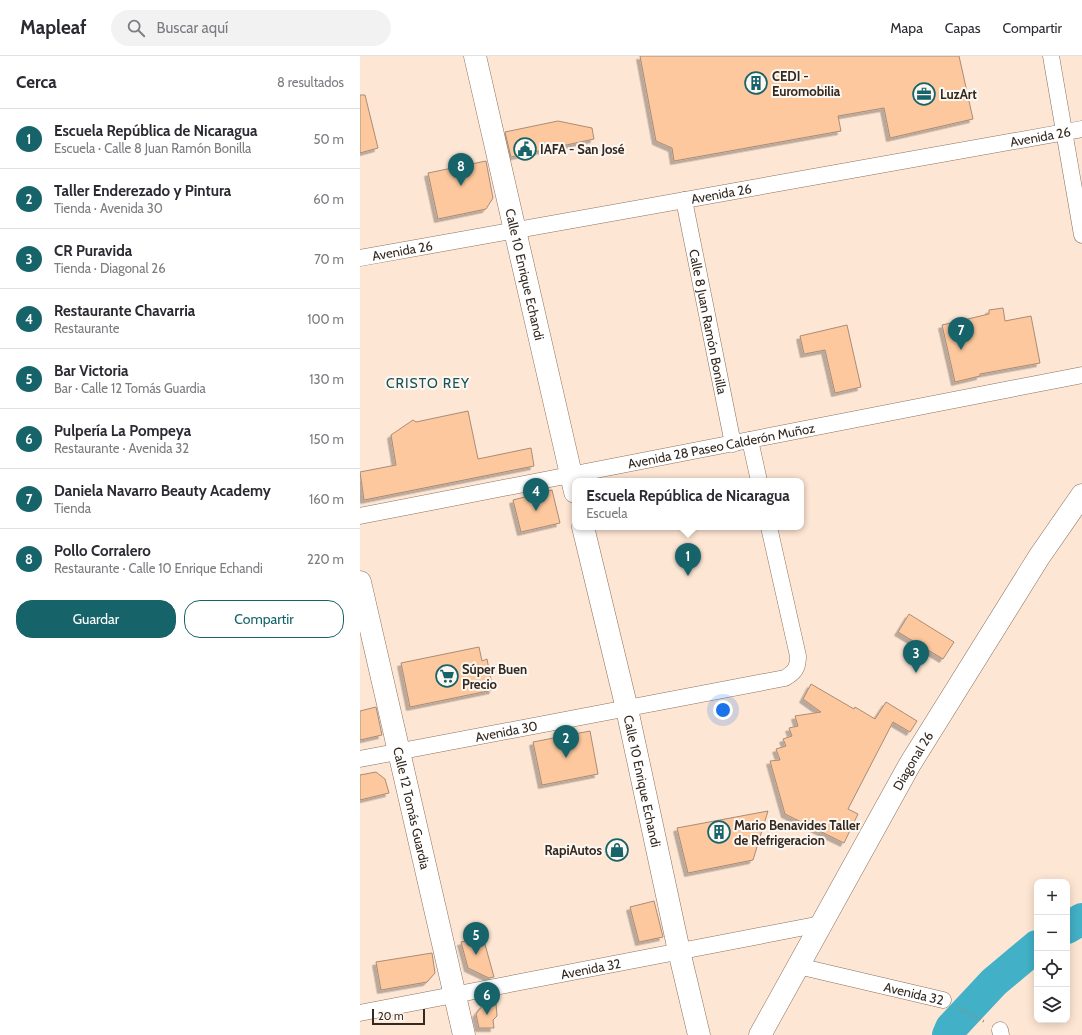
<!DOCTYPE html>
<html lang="es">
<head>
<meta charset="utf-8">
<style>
  :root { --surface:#fff; --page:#f2f2f3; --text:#2b2b33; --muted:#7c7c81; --line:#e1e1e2; --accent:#16646a }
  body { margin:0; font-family:Cabin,sans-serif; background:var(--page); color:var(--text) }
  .controls { position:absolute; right:12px; bottom:12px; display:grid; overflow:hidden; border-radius:8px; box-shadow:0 2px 10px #0003 }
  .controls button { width:36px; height:36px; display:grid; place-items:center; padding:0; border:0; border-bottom:1px solid var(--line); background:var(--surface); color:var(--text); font:20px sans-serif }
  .scale { position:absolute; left:12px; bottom:10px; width:53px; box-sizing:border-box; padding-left:4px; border:2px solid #342920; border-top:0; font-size:11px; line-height:14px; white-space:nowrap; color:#342920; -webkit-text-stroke:3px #fdf7f2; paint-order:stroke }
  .you { position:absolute; left:363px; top:654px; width:14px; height:14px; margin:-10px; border:3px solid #fff; border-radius:50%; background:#1a73e8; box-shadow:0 0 0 6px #1a73e833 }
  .badge { display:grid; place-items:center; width:26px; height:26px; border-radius:50%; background:var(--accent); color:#fff; font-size:13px; font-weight:700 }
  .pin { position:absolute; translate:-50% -33px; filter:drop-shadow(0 1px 2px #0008) }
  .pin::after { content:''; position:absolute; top:21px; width:14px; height:12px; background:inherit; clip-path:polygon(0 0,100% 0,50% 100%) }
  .popup { position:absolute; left:212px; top:422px; width:232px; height:52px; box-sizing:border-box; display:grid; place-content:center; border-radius:8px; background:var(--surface); filter:drop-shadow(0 1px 3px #0005); font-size:13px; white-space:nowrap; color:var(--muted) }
  .popup b { font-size:15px; color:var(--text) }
  .popup::after { content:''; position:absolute; left:50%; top:100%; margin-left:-8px; border:8px solid transparent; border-top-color:var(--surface) }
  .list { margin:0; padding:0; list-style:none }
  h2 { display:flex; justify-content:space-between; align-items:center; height:52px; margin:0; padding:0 16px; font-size:17px }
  h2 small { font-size:13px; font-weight:400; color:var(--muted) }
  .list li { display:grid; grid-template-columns:26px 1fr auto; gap:12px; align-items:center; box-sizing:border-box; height:60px; padding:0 16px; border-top:1px solid var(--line) }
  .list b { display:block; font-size:15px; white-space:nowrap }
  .list p { margin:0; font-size:13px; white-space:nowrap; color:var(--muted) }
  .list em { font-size:13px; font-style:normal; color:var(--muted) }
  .actions { display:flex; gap:8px; padding:12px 16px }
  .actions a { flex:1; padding:9px 0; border:1px solid var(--accent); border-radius:16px; text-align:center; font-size:14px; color:var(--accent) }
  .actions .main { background:var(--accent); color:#fff }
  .icon { flex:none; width:22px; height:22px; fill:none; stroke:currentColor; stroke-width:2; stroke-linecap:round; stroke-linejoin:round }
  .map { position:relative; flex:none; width:722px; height:979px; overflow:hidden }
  header { display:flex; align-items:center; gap:24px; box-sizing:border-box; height:56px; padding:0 20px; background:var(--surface); border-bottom:1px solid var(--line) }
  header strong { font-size:19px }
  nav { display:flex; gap:22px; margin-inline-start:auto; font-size:14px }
  .search { width:280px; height:36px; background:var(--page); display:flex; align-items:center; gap:10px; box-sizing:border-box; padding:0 14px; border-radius:22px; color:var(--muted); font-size:15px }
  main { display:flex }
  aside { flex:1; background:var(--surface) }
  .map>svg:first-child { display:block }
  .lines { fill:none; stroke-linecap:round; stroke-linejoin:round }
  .river { stroke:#42b0c6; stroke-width:32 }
  .building { fill:#fec89e; stroke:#a88c77; filter:url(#shadow) }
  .street-casing { stroke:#8b715c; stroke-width:17 }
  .secondary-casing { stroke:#8b715c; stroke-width:23 }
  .path { stroke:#9b897b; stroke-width:2.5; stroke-dasharray:1 3; stroke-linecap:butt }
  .street { stroke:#fff; stroke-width:16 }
  .secondary { stroke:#fff; stroke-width:22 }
  .labels { text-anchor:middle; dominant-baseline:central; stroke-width:4; stroke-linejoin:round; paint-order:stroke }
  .poi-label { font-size:13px; font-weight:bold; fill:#342920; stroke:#fdf7f2; text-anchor:start }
  .street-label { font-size:13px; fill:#342920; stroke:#fdf7f2 }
  .neighbourhood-label { font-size:14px; letter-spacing:1px; fill:#165257; stroke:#fdf7f2 }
</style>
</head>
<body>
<header>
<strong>Mapleaf</strong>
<div class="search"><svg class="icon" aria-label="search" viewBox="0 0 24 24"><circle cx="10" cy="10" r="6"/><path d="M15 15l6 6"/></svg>Buscar aquí</div>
<nav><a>Mapa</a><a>Capas</a><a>Compartir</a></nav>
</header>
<main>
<aside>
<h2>Cerca<small>8 resultados</small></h2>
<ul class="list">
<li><span class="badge">1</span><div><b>Escuela República de Nicaragua</b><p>Escuela · Calle 8 Juan Ramón Bonilla</p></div><em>50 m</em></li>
<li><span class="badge">2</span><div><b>Taller Enderezado y Pintura</b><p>Tienda · Avenida 30</p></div><em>60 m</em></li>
<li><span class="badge">3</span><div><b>CR Puravida</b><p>Tienda · Diagonal 26</p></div><em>70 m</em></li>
<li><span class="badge">4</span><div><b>Restaurante Chavarria</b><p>Restaurante</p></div><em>100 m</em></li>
<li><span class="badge">5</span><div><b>Bar Victoria</b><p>Bar · Calle 12 Tomás Guardia</p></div><em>130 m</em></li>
<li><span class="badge">6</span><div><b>Pulpería La Pompeya</b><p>Restaurante · Avenida 32</p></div><em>150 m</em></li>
<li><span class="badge">7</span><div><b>Daniela Navarro Beauty Academy</b><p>Tienda</p></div><em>160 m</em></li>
<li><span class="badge">8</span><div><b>Pollo Corralero</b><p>Restaurante · Calle 10 Enrique Echandi</p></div><em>220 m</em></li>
</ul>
<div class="actions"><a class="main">Guardar</a><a>Compartir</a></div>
</aside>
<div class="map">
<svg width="722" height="979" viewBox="0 0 722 979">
  <defs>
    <filter id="shadow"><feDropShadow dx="-3.5" dy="3.5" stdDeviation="0" flood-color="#0004"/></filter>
  </defs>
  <rect width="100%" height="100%" fill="#fee6d4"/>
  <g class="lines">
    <g class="river">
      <path d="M707,872L722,863"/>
      <path d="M588,979L591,972L634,926L677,890"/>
    </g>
  </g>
  <g class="building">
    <path d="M280,0H599L613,63L530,82L524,52L478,60L481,75L314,105L312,92L296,85Z"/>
    <path d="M0,39H5L18,92L0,97Z"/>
    <path d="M198,65L232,72L234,83L151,101L145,76Z"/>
    <path d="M126,105L133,142L126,153L78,163L68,117Z"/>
    <path d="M643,252L645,265L671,260L680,307L620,318V320L595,326L582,269L629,258V254Z"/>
    <path d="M487,269L501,331L475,337L465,294L444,298L440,280Z"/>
    <path d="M108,355L118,403L171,392L174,410L4,444L0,416L36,409L31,379L53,364L56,366Z"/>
    <path d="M192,434L200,467L161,476L153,444Z"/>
    <path d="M549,558L594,586L583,603L538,576Z"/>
    <path d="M119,591L122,605L127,603L133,634L50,651L41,607Z"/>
    <path d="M451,628L494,653L495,651L515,663L526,646L557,665L550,676L533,666L488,753L498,758L484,787L425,758L410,705L420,704L416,693L426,690L423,683L432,680L429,672L438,670L435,660L461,656L443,643Z"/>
    <path d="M16,651L22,679L0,684V655Z"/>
    <path d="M230,675L238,718L182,729L173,686Z"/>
    <path d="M16,716L25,723L29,737L0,744V719Z"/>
    <path d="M408,755L393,804L328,817L317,772Z"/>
    <path d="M294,845L303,881L279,886L270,851Z"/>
    <path d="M123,881L134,921L129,922L108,912L101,886Z"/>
    <path d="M72,897L75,917L67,926L21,934L16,906Z"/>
    <path d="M136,947L137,960L133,964L134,972H119L116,958L122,950Z"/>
  </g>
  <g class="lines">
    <g class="street-casing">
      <g id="street">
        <path d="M691,0L722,179"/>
        <path id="s1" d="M324,144L373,388"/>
        <path id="s2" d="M0,202L722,73"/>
        <path d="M390,384L399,425"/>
        <path id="s3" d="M0,460L722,319"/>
        <path id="s4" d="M0,703L425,622C435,616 438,612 438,600L409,471"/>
        <path id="s5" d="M438,910L583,944"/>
        <path id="s6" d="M0,957L461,868"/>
        <path d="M640,974L641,979"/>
      </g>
    </g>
    <g class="secondary-casing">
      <g id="secondary">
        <path id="s7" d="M115,0L215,436"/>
        <path id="s8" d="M223,471L267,653L319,895L339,979"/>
        <path id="s9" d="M0,526L104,979"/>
        <path id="s10" d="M400,979L550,708L679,501L722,439"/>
      </g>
    </g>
    <path class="path" d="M598,952L625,966"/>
    <use href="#street" class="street"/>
    <use href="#secondary" class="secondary"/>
  </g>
  <defs>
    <g id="building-ring" transform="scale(1.15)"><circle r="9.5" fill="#fdf7f2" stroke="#16646a" stroke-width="1.5"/><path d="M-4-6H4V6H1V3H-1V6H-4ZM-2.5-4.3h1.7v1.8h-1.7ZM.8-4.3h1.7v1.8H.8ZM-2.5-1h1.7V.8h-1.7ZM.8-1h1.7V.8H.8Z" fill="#16646a"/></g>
    <g id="office-ring" transform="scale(1.15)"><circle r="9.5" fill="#fdf7f2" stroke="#16646a" stroke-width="1.5"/><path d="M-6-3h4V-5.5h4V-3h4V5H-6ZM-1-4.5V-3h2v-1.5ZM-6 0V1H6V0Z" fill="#16646a"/></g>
    <g id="civic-ring" transform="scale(1.15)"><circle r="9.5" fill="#fdf7f2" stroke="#16646a" stroke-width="1.5"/><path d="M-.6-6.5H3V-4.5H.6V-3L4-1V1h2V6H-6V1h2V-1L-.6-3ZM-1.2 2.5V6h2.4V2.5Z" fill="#16646a"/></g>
    <g id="supermarket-ring" transform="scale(1.15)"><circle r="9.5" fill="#fdf7f2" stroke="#16646a" stroke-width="1.5"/><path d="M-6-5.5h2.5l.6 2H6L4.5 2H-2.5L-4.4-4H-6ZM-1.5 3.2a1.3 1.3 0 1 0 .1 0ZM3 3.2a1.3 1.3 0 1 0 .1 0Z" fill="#16646a"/></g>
    <g id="shop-ring" transform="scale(1.15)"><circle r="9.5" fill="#fdf7f2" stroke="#16646a" stroke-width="1.5"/><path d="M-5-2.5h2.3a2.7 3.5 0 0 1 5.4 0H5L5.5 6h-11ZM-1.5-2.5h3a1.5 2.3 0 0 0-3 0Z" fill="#16646a"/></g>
  </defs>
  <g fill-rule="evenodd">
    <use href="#building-ring" x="396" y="27"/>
    <use href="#office-ring" x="564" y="38"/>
    <use href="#civic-ring" x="165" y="93"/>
    <use href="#supermarket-ring" x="87" y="620"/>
    <use href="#building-ring" x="359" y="776"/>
    <use href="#shop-ring" x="257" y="794"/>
  </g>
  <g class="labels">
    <g class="poi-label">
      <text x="412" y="20">CEDI -<tspan x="412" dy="15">Euromobilia</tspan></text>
      <text x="580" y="38">LuzArt</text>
      <text x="180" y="93">IAFA - San José</text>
      <text x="102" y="613">Súper Buen<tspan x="102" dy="15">Precio</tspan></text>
      <text x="374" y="769">Mario Benavides Taller<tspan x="374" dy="15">de Refrigeracion</tspan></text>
      <text x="242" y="794" text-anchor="end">RapiAutos</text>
    </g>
    <g class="street-label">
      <text stroke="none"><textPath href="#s2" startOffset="691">Avenida 26</textPath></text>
      <text stroke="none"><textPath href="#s2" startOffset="367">Avenida 26</textPath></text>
      <text stroke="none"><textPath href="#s2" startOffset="43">Avenida 26</textPath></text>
      <text stroke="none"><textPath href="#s7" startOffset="224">Calle 10 Enrique Echandi</textPath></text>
      <text stroke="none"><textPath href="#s1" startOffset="124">Calle 8 Juan Ramón Bonilla</textPath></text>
      <text stroke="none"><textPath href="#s3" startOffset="368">Avenida 28 Paseo Calderón Muñoz</textPath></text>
      <text stroke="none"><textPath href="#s4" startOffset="149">Avenida 30</textPath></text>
      <text stroke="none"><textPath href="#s10" startOffset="314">Diagonal 26</textPath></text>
      <text stroke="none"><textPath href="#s8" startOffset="261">Calle 10 Enrique Echandi</textPath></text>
      <text stroke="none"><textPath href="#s9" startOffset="232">Calle 12 Tomás Guardia</textPath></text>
      <text stroke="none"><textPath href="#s6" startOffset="235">Avenida 32</textPath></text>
      <text stroke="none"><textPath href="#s5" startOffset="119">Avenida 32</textPath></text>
    </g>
    <g class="neighbourhood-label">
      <text x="68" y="327">CRISTO REY</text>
    </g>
  </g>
</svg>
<div class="controls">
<button>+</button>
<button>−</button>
<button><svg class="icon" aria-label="locate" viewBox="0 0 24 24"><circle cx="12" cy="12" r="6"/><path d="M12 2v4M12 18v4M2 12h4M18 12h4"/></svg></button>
<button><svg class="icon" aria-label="layers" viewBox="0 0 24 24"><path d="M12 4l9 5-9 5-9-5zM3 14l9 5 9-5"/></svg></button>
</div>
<div class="scale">20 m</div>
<div class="you"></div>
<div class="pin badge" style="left:328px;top:520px">1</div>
<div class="popup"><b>Escuela República de Nicaragua</b>Escuela</div>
<div class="pin badge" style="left:206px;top:702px">2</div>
<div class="pin badge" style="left:556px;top:617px">3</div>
<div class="pin badge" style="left:176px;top:455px">4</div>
<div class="pin badge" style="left:116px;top:899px">5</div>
<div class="pin badge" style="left:127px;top:959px">6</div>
<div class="pin badge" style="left:601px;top:294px">7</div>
<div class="pin badge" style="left:101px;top:130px">8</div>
</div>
</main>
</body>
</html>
